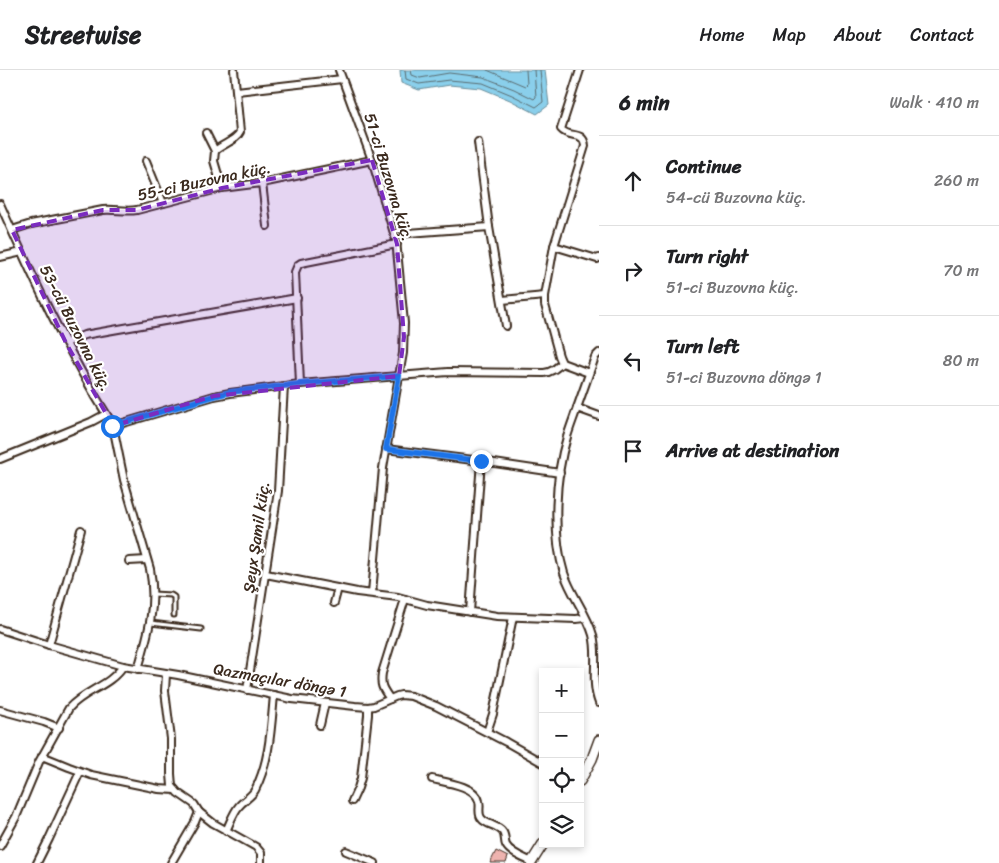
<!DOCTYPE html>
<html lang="en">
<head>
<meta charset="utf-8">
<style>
  :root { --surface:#fff; --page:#f2f2f2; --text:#202124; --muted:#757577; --line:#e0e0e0 }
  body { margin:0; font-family:Sriracha,sans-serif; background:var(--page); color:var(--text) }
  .controls { position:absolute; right:15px; bottom:15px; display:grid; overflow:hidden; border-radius:0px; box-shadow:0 2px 8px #0003 }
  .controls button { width:45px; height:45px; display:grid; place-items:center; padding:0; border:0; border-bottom:1px solid var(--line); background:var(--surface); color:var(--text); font:25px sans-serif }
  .stop { position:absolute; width:15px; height:15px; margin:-11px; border:4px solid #1a73e8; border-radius:50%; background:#fff }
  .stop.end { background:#1a73e8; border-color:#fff; box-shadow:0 1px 5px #0008 }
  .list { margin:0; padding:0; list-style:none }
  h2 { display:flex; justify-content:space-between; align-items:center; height:65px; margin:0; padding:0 20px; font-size:21px }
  h2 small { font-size:16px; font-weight:400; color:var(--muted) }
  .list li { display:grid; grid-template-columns:32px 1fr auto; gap:15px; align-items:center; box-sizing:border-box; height:90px; padding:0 20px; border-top:1px solid var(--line) }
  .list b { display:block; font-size:19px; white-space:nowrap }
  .list p { margin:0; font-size:16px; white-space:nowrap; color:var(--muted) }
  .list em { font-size:16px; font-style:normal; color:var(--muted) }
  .icon { flex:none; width:28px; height:28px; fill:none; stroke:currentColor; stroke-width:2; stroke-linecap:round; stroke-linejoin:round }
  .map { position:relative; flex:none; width:599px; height:793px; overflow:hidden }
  header { display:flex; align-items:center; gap:30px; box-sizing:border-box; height:70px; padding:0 25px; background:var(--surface); border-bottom:1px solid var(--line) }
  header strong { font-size:24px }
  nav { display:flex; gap:28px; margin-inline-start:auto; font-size:18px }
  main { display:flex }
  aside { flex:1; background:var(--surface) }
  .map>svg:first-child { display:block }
  .water { fill:#8acfeb; stroke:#6a8d99 }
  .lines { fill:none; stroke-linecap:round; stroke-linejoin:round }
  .shore { stroke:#5b6c70; stroke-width:1 }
  .building { fill:#eeb3af; stroke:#3b2a1e }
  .lane-casing { stroke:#3b2a1e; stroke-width:7 }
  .street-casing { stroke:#3b2a1e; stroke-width:10 }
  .secondary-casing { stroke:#3b2a1e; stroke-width:12 }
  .lane { stroke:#fff; stroke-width:3 }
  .street { stroke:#fff; stroke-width:6 }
  .secondary { stroke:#fff; stroke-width:9 }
  .route { stroke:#1a73e8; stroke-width:6 }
  .marked { fill:#7b2cbf; fill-opacity:0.2; stroke:#7b2cbf; stroke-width:4; stroke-dasharray:10 6; stroke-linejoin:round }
  .labels { text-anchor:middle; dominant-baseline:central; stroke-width:4.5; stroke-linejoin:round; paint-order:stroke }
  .street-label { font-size:16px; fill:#3b2a1e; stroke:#fff }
</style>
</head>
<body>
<header>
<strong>Streetwise</strong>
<nav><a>Home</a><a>Map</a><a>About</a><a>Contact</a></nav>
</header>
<main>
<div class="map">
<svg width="599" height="793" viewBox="0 0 599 793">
  <rect width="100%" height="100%" fill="#fff"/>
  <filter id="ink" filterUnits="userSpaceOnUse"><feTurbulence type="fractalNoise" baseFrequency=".02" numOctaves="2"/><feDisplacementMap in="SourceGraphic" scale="10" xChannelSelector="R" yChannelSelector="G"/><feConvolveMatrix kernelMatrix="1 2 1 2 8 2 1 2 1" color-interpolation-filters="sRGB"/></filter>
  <g filter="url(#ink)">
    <path class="water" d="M400,0H545L549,35L537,44L510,30L481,18L449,15L419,20L401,13Z"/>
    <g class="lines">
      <g class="shore">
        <path d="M405,0L406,9L419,14L449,10L483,13L512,25L536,37L543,32L540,0"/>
        <path d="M411,0L412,5L420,8L449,3L483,7L514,19L534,29L536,27L534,0"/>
        <path d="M487,0L525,16L527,14L526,0"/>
      </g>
    </g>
    <path class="building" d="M496,781L508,787L506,793H490Z"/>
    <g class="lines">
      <g class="lane-casing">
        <g id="lane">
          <path d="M153,524L171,525L174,527V545"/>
          <path d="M151,553L201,559"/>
        </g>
      </g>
      <g class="street-casing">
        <g id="street">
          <path d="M339,0L372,90L396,170L404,253L403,283L383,398L372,523"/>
          <path d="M580,0L561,59C569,69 584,60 585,76L554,176L545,226V235L559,286L562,293L589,303"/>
          <path d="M237,21L342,9"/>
          <path d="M206,63L215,81"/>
          <path d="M478,72L489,157L506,256"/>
          <path d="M146,91L163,133"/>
          <path d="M262,113L267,156"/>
          <path d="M222,118L214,91L215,81C222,74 236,71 240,62L234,0"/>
          <path d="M0,134C33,208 67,282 110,350L113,356L124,410L150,499C157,535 148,565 138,599"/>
          <path d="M12,160L31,154L103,140C115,139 126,142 137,140L222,118L262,113L372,90"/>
          <path d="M395,164L489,157"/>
          <path d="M554,176L597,189L599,188"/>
          <path d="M0,187L22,182"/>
          <path d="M502,230L545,226"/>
          <path d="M66,273L84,265L297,228"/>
          <path d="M599,283L595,287C589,304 583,321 577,338C574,347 570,357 567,367C555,406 552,464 564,503C571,525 587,543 593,565C599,587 590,611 599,633"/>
          <path d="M300,314L295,202L298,195L301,193L397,174"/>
          <path d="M577,338L599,346"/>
          <path d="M113,356L214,326L230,323L300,314L448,302L544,303C552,302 556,298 562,293"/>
          <path d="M386,379L481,391L560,403"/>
          <path d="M0,389L91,352L106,344"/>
          <path d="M129,491L147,490"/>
          <path d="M266,504L357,522L398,527L427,535L497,546L576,549L585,548"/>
          <path d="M334,533L338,518"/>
          <path d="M470,542L481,391"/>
          <path d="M0,559L49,575L123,596L178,605L292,629L355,636L368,637L374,636L397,626L401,625L411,626L436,636L506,672L543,693"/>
          <path d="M49,575L81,460"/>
          <path d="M166,604L165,621L171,669V704L172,716L178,723L194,734L199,742L213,753L256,777L261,783V793"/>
          <path d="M247,620L278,421L284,316"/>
          <path d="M390,629C383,619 380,616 382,603L405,529"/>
          <path d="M0,640L44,652L59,658"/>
          <path d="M320,655L325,633"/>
          <path d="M487,662L493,644L513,547"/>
          <path d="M42,686L69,697L91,705L159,719L175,720"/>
          <path d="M432,709C445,712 476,716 479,731C481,737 477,744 482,749C487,755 497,755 502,761C506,765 504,771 506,775C510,783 524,788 532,792"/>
          <path d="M352,731L358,718L361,708L368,645V637"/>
          <path d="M226,761C230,753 233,743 239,736C244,730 251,727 255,720C270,691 271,657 274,625"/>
          <path d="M0,776L16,747L39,692L69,638C85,620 110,616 123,596"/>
          <path d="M346,781L375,793"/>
          <path d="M37,793L49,769L80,702"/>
          <path d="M171,793L195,752L199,742"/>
        </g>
      </g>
      <g class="secondary-casing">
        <g id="secondary">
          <path d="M580,711L592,689L599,670"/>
          <path d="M531,793L543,774"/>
        </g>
      </g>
      <use href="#lane" class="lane"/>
      <use href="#street" class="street"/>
      <use href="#secondary" class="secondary"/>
    </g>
  </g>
  <g class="lines" filter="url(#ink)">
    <path class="route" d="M112,356L214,326L230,322L300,314L399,306L386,379L481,391"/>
  </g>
  <path class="marked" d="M372,90L397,174L404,267L399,306L214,326L113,356L66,273L12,160L103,140H137L222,118Z"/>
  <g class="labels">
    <g class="street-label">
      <text transform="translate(389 107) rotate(73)">51-ci Buzovna küç.</text>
      <text transform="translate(204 111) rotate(-12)">55-ci Buzovna küç.</text>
      <text transform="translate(76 258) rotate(63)">53-cü Buzovna küç.</text>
      <text transform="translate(256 467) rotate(-82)">Şeyx Şamil küç.</text>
      <text transform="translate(280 610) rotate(10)">Qazmaçılar döngə 1</text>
    </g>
  </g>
</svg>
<div class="controls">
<button>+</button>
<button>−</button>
<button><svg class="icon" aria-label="locate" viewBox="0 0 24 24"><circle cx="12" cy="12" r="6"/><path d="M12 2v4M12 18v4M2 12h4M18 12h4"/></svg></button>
<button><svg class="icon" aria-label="layers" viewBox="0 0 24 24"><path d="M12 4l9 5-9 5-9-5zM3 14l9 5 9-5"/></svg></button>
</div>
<div class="stop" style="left:112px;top:356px"></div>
<div class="stop end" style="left:481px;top:391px"></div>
</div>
<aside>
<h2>6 min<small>Walk · 410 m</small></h2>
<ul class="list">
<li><svg class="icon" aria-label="ahead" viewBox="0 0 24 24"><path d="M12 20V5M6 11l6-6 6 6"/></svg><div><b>Continue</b><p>54-cü Buzovna küç.</p></div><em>260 m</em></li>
<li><svg class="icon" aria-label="right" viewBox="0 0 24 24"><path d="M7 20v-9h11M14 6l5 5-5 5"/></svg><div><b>Turn right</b><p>51-ci Buzovna küç.</p></div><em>70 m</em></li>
<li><svg class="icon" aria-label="left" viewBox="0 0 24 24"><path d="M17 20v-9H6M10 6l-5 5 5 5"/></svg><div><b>Turn left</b><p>51-ci Buzovna döngə 1</p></div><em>80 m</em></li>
<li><svg class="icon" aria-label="arrive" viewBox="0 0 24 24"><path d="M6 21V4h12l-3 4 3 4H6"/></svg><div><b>Arrive at destination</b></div></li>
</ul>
</aside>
</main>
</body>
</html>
